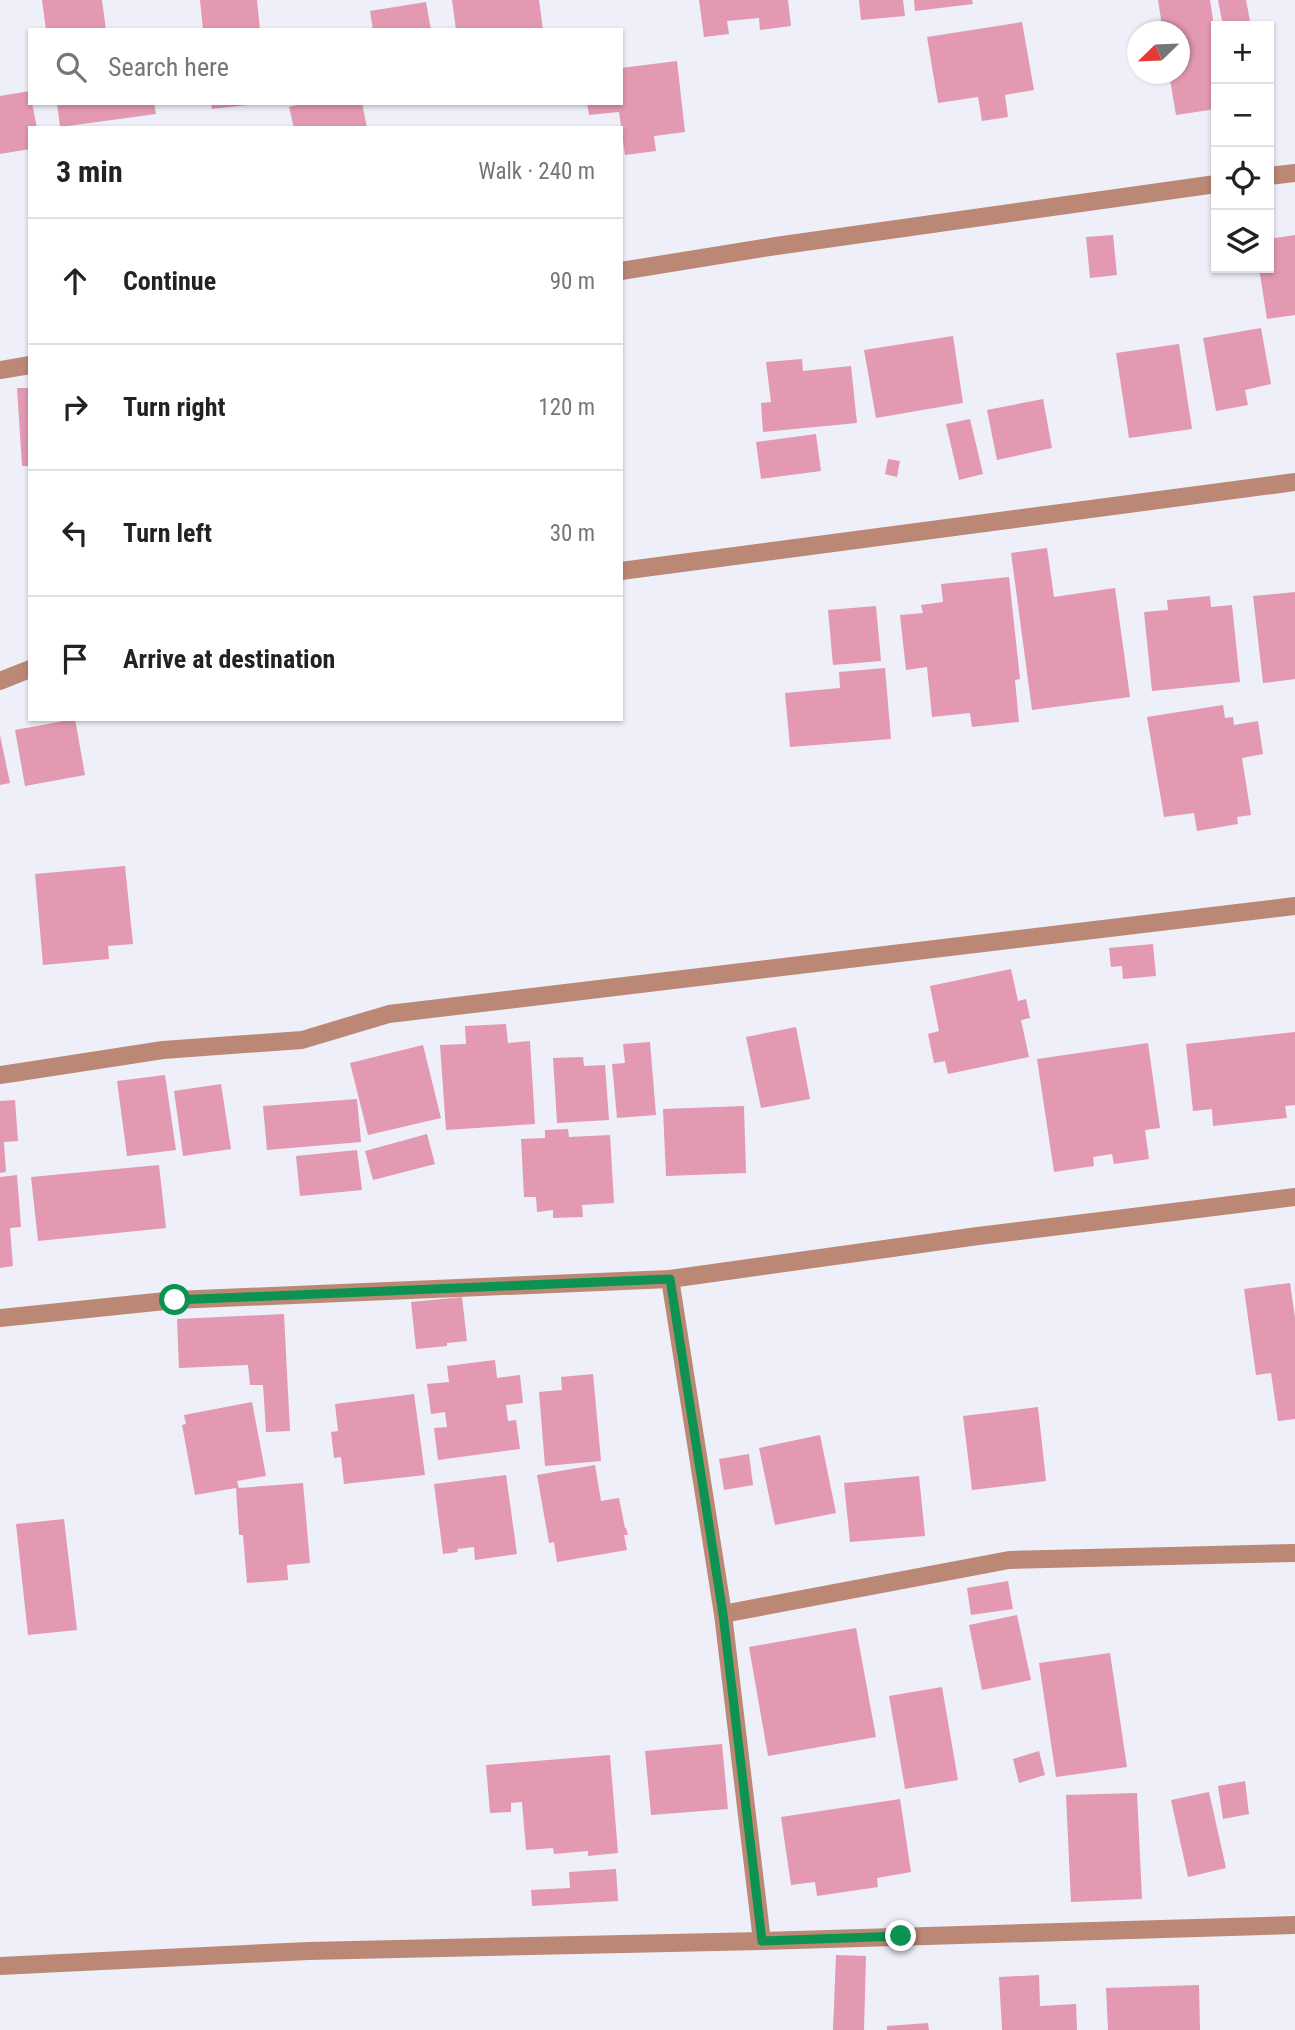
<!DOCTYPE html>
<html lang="en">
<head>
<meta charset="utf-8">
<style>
  :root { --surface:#fff; --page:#f2f2f2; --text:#222; --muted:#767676; --line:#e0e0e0 }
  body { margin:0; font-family:"Roboto Condensed",sans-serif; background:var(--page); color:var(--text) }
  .controls { position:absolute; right:21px; top:21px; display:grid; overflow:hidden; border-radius:0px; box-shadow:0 2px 5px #0004 }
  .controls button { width:63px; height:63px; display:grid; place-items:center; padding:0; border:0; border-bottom:2px solid var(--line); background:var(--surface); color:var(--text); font:35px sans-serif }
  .compass { position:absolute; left:1127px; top:21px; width:63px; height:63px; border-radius:50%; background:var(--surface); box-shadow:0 2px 5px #0004; rotate:247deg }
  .stop { position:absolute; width:21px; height:21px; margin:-16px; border:5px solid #0c9251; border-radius:50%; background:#fff }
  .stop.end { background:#0c9251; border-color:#fff; box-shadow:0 2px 7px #0008 }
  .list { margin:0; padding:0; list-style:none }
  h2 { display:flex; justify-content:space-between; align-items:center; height:91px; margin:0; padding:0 28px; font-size:30px }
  h2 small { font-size:23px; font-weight:400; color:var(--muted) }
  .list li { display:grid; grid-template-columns:46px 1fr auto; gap:21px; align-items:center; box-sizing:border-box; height:126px; padding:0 28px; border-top:2px solid var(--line) }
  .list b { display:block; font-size:26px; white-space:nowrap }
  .list em { font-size:23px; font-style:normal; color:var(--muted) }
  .icon { flex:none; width:38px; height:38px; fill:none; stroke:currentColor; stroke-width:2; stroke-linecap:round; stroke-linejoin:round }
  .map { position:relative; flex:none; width:1295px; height:2030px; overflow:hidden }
  .search { position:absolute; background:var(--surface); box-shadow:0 2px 5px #0004; left:28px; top:28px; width:595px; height:77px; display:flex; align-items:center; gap:18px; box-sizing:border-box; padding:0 24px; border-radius:0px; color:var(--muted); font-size:26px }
  .panel { position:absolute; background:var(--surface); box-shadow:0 2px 5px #0004; left:28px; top:126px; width:595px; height:595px; border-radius:0px }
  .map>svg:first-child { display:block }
  .building { fill:#e299b1 }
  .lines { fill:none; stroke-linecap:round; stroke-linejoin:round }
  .minor { stroke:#bb8876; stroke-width:18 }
  .route { stroke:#0c9251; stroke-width:9 }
</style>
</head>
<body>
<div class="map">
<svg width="1295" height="2030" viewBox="0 0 1295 2030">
  <rect width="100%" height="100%" fill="#eeeff8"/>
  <g class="building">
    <path d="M42,0H102L106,30H46Z"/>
    <path d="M200,0H257L260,30H203Z"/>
    <path d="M452,0H539L543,30H456Z"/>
    <path d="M699,0H788L791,26L760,30L759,18L727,21L729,34L704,37Z"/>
    <path d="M859,0H903L905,16L861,20Z"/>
    <path d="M914,0H972L973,4L915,11Z"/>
    <path d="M1158,0H1210L1216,40V109L1176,115L1169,74H1180V32H1163Z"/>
    <path d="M1218,0H1246L1251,26H1223Z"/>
    <path d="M426,2L431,30H373L370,11Z"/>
    <path d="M1022,22L1034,90L1005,95L1008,117L982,121L978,97L938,103L927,37Z"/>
    <path d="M677,61L685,132L654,136L656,151L625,155L619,112L589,115L587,103H621V68Z"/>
    <path d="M30,91V103H32L37,128H30V149L0,154V96Z"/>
    <path d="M57,103H154L156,114L60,127Z"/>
    <path d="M211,103H248V105L212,109Z"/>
    <path d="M305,103H362L367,128H294L289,107Z"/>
    <path d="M1113,235L1117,275L1090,278L1086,237Z"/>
    <path d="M1295,235V315L1267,319L1259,268H1269V239Z"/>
    <path d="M1261,328L1271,384L1245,390L1248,405L1216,411L1203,338Z"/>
    <path d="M953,336L963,403L876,418L864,350Z"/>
    <path d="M1179,344L1192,429L1129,438L1116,353Z"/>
    <path d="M802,359L803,371L851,366L857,423L763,432L761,403L771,402L766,362Z"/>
    <path d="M17,388H30V466H22Z"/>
    <path d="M1043,399L1052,448L997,460L987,410Z"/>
    <path d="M970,419L983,474L959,480L946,424Z"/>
    <path d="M816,434L821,471L761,479L756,442Z"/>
    <path d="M888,459L900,461L897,477L885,474Z"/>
    <path d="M1047,548L1054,597L1115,588L1130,697L1032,710L1011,553Z"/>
    <path d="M1009,577L1020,679L1015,680L1019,722L972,727L970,713L932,717L927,667L906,670L900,615L923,613L921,605L943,602L941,584Z"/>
    <path d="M1295,592V679L1263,683L1253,596Z"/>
    <path d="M1210,596L1211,607L1232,605L1240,682L1152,691L1144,612L1168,610L1167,600Z"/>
    <path d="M876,606L881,661L833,665L828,610Z"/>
    <path d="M885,668L891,739L790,747L785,693L840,688L839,672Z"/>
    <path d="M1223,705L1225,718L1233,717L1234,725L1258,721L1263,754L1242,758L1251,815L1237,817L1238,824L1197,831L1194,813L1164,817L1147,717Z"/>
    <path d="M75,719L85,775L25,786L15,730Z"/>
    <path d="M0,735L10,783L0,785Z"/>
    <path d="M125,866L133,944L108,946L109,959L43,965L35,874Z"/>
    <path d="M1153,944L1156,976L1123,979L1122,966L1111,967L1109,948Z"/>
    <path d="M1011,969L1018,1001L1026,999L1030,1018L1021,1020L1029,1057L948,1074L945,1061L934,1063L928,1034L939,1031L930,986Z"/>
    <path d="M506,1024L508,1043L530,1041L535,1124L446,1130L440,1045L466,1044L465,1026Z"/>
    <path d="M796,1027L810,1099L761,1108L746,1037Z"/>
    <path d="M1295,1032V1105L1285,1106L1287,1118L1213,1126L1212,1109L1193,1111L1186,1044Z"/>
    <path d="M650,1042L656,1115L617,1118L612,1064L625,1063L623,1044Z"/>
    <path d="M1148,1043L1160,1128L1145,1130L1149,1159L1114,1164L1112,1154L1093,1157L1094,1166L1054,1172L1037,1059Z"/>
    <path d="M423,1045L441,1118L368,1135L350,1063Z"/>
    <path d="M583,1057L584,1066L605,1065L609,1120L557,1123L553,1058Z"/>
    <path d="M165,1075L176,1150L127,1156L117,1081Z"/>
    <path d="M221,1084L231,1149L183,1156L174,1091Z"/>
    <path d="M357,1099L361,1142L267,1150L263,1106Z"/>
    <path d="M15,1100L18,1141L4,1142L6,1172L0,1173V1101Z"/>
    <path d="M744,1106L746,1173L666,1176L663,1109Z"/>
    <path d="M568,1129L569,1137L610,1135L614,1203L582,1205L583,1217L553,1218V1210L537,1212L536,1197H524L521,1139L545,1138V1130Z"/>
    <path d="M427,1134L435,1164L373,1180L365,1151Z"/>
    <path d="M357,1150L362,1190L300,1196L296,1156Z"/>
    <path d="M159,1165L166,1228L38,1241L31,1177Z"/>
    <path d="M17,1175L21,1227L10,1228L13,1266L0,1268V1177Z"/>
    <path d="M1290,1283L1295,1318V1419L1278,1421L1271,1373L1256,1375L1244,1289Z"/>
    <path d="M462,1297L467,1341L447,1343V1346L416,1349L411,1302Z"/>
    <path d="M284,1314L290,1431L266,1432L263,1385H250L248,1365L179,1368L177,1319Z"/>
    <path d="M495,1360L497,1378L520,1375L523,1403L506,1405L508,1421L516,1420L520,1449L438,1460L434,1428L447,1427L445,1412L431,1414L427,1384L449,1382L447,1366Z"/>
    <path d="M593,1374L601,1461L545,1466L539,1392L562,1390L561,1377Z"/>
    <path d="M414,1394L425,1475L344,1484L341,1457L334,1458L331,1432L338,1431L335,1404Z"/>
    <path d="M252,1402L266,1476L237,1481L239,1488L303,1483L310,1563L287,1565L288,1580L247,1583L243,1535H239L236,1488L195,1495L182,1425L186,1424L184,1415Z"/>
    <path d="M1038,1407L1046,1481L972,1490L963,1416Z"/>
    <path d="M820,1435L836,1513L775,1525L759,1448Z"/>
    <path d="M749,1454L753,1485L724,1490L719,1459Z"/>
    <path d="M595,1465L601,1501L619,1498L625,1528H626L628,1535H624L627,1550L557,1562L554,1542L549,1543L537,1475Z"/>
    <path d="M506,1475L517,1554L475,1560L474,1547L457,1549L458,1552L443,1554L434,1484Z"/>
    <path d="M919,1476L925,1536L850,1542L844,1483Z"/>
    <path d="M64,1519L77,1630L28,1635L16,1524Z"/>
    <path d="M1008,1581L1013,1609L971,1615L967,1588Z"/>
    <path d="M1017,1615L1031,1680L982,1690L969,1625Z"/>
    <path d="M856,1628L876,1737L768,1756L749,1647Z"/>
    <path d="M1110,1653L1127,1767L1056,1777L1039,1663Z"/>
    <path d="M942,1687L958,1780L905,1789L889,1696Z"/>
    <path d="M722,1744L728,1809L651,1815L645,1751Z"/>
    <path d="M1039,1751L1045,1775L1019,1783L1013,1759Z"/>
    <path d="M610,1755L618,1853L588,1856V1851L554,1854L553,1848L526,1850L522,1802L511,1803V1812L490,1813L486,1765Z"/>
    <path d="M1245,1781L1249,1814L1223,1819L1218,1786Z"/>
    <path d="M1209,1792L1226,1868L1188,1877L1171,1800Z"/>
    <path d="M1137,1793L1142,1899L1071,1902L1066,1795Z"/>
    <path d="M900,1799L911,1872L877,1878L878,1887L817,1896L815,1882L791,1885L781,1817Z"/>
    <path d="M616,1869L618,1901L532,1906L531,1890L570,1888L569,1872Z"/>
    <path d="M836,1955L866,1956L864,2030H833Z"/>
    <path d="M1039,1975L1040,2006L1076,2004L1077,2030H1002L999,1977Z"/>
    <path d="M1199,1985L1200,2030H1108L1106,1988Z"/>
    <path d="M928,2023L929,2030H887V2026Z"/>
  </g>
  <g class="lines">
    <g class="minor">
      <path d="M1269,176L1295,173"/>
      <path d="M621,271L776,246L1216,184"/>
      <path d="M0,370L30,365"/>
      <path d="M621,571L1295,482"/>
      <path d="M0,681L30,669"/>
      <path d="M0,1075L163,1050L302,1040L389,1014L1295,906"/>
      <path d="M0,1318L175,1300L670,1279"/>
      <path d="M723,1614L1009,1560L1295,1553"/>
      <path d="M762,1941L1295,1925"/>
      <path d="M0,1966L308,1951L762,1941L723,1614L670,1279L978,1236L1295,1197"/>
    </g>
  </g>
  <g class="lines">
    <path class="route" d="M175,1300L670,1279L723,1614L762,1941L901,1936"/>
  </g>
</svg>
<div class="controls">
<button>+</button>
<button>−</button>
<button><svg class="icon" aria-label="locate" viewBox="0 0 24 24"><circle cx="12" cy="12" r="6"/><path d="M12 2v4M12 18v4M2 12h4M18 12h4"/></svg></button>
<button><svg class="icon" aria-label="layers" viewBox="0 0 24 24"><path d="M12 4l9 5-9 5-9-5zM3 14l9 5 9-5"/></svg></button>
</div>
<svg class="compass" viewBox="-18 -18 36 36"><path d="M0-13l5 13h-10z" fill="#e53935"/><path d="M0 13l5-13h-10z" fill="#767676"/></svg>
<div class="stop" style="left:175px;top:1300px"></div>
<div class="stop end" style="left:901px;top:1936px"></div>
<div class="search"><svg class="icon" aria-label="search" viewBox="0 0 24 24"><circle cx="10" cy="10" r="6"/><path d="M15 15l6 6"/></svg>Search here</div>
<section class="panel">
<h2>3 min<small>Walk · 240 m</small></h2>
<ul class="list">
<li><svg class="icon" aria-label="ahead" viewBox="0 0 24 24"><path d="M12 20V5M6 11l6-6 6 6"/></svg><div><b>Continue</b></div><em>90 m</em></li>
<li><svg class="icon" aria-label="right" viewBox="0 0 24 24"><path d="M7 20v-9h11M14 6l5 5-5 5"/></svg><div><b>Turn right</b></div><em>120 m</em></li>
<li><svg class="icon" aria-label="left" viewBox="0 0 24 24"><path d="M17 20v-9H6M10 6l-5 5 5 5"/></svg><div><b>Turn left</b></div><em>30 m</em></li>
<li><svg class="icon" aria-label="arrive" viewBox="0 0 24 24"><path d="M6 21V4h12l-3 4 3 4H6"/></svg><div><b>Arrive at destination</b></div></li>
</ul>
</section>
</div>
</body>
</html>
